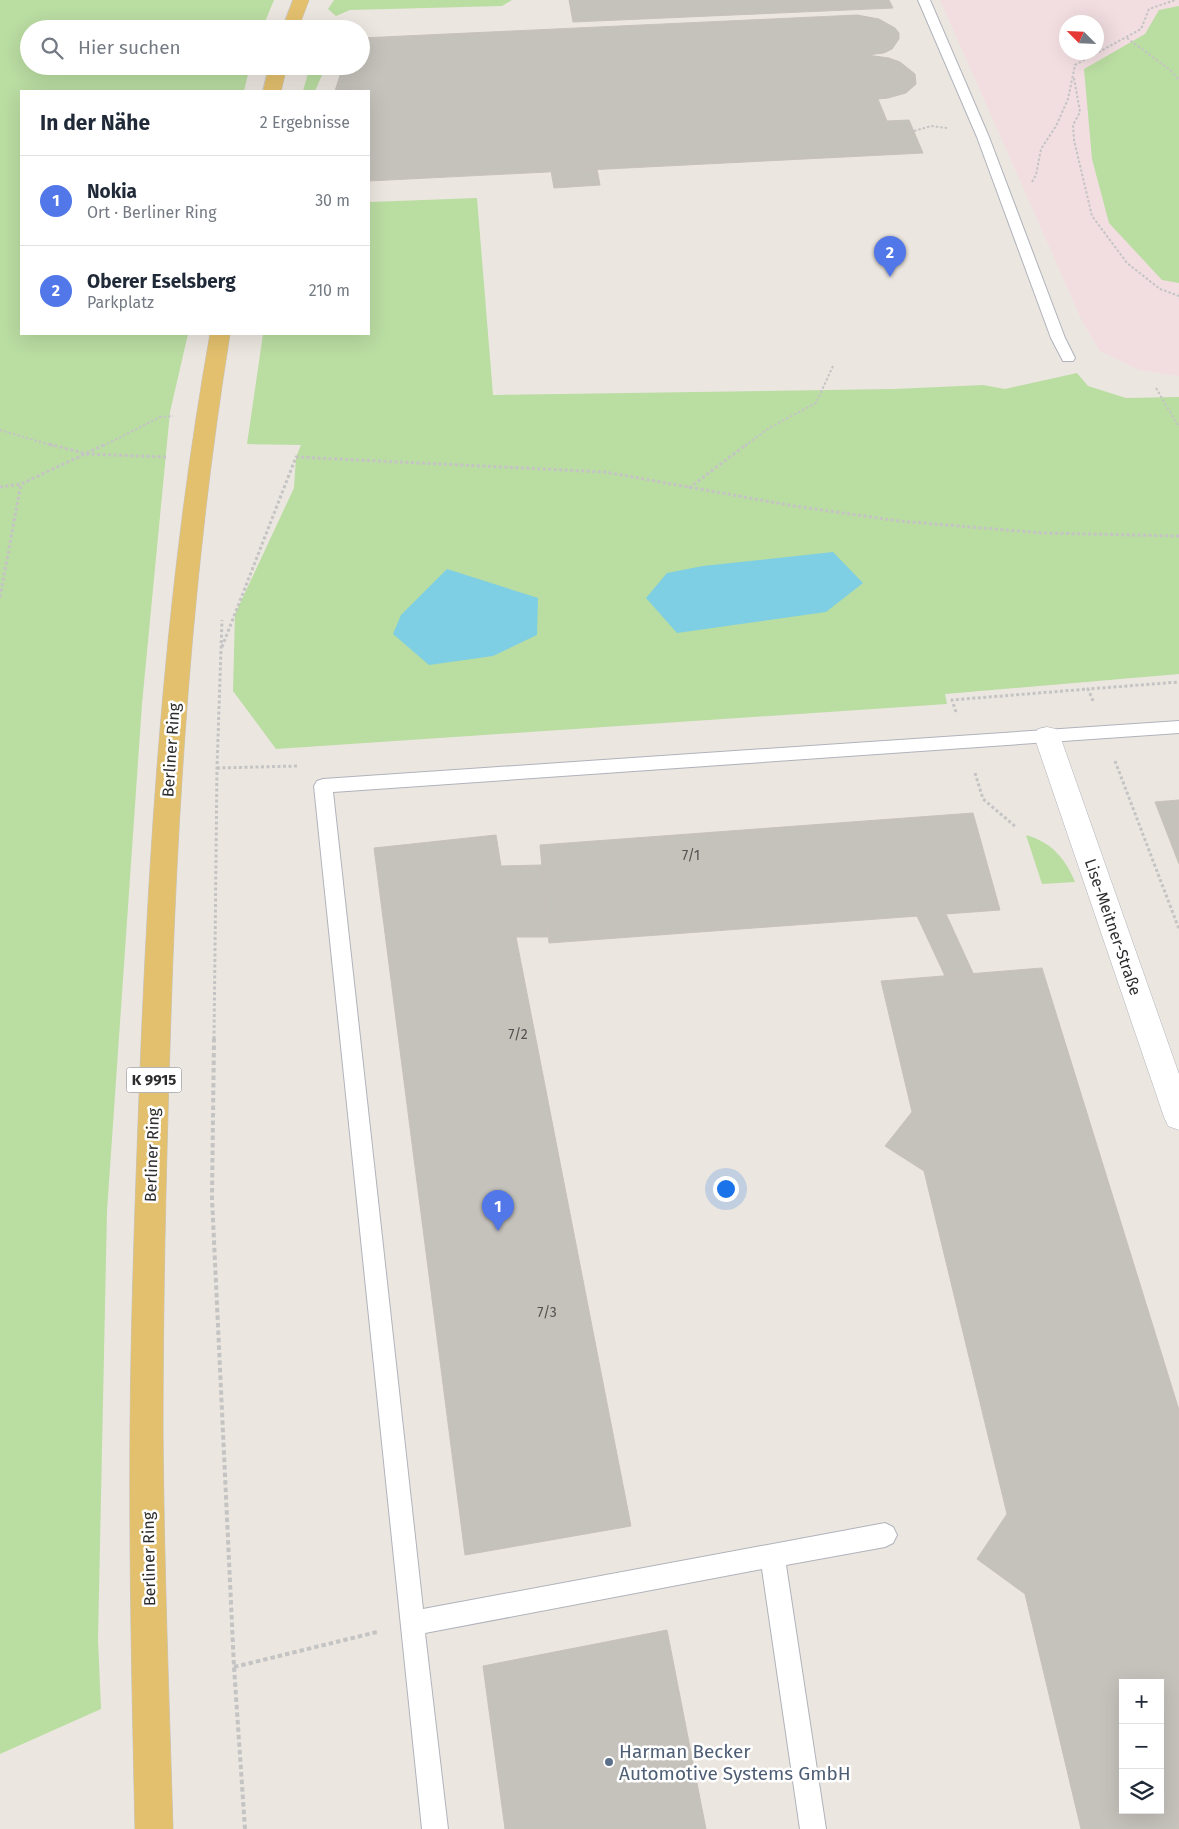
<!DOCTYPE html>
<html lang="de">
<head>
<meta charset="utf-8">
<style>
  :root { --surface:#fff; --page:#f2f2f3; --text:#1f2937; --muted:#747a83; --line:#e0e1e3; --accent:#5177e8 }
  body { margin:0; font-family:"Fira Sans",sans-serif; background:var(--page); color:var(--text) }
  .controls { position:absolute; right:15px; bottom:15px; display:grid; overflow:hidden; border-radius:0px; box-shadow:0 5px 20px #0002 }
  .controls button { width:45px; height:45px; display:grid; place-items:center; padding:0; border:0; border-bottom:1px solid var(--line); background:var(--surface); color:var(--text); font:25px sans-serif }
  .compass { position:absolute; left:1059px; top:15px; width:45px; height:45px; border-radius:50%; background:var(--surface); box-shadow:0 5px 20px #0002; rotate:294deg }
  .you { position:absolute; left:725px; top:1188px; width:18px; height:18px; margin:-12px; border:4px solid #fff; border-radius:50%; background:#1a73e8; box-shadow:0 0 0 8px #1a73e833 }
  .badge { display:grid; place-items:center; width:32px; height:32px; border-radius:50%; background:var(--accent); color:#fff; font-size:16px; font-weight:700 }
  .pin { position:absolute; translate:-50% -41px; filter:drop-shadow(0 1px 2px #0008) }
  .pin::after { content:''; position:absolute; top:26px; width:18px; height:15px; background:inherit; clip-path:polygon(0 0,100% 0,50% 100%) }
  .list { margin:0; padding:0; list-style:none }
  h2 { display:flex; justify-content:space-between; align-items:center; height:65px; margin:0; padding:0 20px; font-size:21px }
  h2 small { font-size:16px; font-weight:400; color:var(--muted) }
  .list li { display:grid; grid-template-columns:32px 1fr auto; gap:15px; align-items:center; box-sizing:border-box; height:90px; padding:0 20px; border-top:1px solid var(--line) }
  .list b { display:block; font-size:19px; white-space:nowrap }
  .list p { margin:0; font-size:16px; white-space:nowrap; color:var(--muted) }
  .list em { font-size:16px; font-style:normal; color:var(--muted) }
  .icon { flex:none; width:28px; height:28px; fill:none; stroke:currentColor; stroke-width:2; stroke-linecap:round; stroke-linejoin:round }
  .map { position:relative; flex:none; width:1179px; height:1829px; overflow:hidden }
  .search { position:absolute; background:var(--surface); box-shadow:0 5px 20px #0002; left:20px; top:20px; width:350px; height:55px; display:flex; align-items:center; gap:12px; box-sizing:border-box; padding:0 18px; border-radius:28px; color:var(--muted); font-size:19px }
  .panel { position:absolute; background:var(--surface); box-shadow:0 5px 20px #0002; left:20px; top:90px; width:350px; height:245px; border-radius:0px }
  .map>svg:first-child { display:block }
  .medical { fill:#f2dee1; fill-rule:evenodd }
  .green { fill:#badda2 }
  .water { fill:#7ecfe3 }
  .building { fill:#c5c1bb; stroke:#c8c2b9; fill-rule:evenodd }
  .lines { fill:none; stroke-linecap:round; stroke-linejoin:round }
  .service-casing { stroke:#b0b3bb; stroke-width:2 }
  .minor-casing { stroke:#b0b3bb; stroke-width:1 }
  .primary-casing { stroke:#c4c4c4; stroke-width:1 }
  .path-far2 { stroke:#c4c4c4; stroke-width:2; stroke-dasharray:2.5 2; stroke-linecap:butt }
  .path-far1 { stroke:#c4c4c4; stroke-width:3; stroke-dasharray:3 2.5; stroke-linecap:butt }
  .path { stroke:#c4c4c4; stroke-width:4; stroke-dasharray:4.5 3; stroke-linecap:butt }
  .service { fill:#fff; fill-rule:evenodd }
  .minor { fill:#fff; fill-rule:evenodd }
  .primary { fill:#e3c06e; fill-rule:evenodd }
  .service-dot { fill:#5c6f8a; stroke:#fff; stroke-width:2 }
  .labels { text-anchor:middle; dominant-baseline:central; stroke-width:5; stroke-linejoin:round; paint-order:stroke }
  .number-label { font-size:14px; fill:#525150 }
  .shield { fill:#fff; stroke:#6b6b6b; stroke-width:1 }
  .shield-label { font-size:15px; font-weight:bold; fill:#2c2c2c }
  .street-label { font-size:16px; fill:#2c2c2c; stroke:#fff }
  .near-service-label { font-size:19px; fill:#4e5e75; stroke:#fff; text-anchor:start }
</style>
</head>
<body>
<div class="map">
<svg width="1179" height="1829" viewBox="0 0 1179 1829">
  <rect width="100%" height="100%" fill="#ece6e0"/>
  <path class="medical" d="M940,0H1179V376L1139,370L1100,351L1082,321ZM1066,22H1096V52H1066Z"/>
  <g class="green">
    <path d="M0,0H274L262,29H29V66H250L244,91H21V334H188L170,412L142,704L107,1211L98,1640L101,1709L0,1754Z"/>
    <path d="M334,0H512L502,6L350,10L336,16L328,9Z"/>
    <path d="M1179,6V283L1162,280L1109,223L1092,159L1084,69L1145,34L1159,10Z"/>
    <path d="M310,66H326L315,91H303Z"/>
    <path d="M477,198L493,395L894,389L983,385L1005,389L1077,373L1088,386L1126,398L1179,397V674L945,694L947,704L276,749L233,691L235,614L294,488L296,457L301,445L247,444L263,334H369V202Z"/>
    <path d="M1026,835C1051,842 1065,858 1075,882L1042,884Z"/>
  </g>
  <g class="water">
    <path d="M833,552L863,583L826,612L677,633L646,598L667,573L703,566Z"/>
    <path d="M447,569L538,598L537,635L493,656L429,665L393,634L401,615Z"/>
  </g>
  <g class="building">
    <path d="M569,0H889L893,8L573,22Z"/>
    <path d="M857,15L879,19L895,28L899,33V39L892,49L884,53L867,55L889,58L900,62L915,74L916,84L906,93L888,98L878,99L887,121L909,120L923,153L369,181V91H335L343,66H361V38Z"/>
    <path d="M597,169L600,185L554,188L551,171Z"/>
    <path d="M1179,800V864L1155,802Z"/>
    <path d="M973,813L1000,910L549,943L540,845Z"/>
    <path d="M496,835L501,866L542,865L548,937H516L631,1526L465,1555L374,848Z"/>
    <path d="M946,914L973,973L945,976L917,916Z"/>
    <path d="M1042,968L1179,1410V1829H1081L1025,1594L977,1559L1007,1514L924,1171L885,1146L912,1112L881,981ZM1123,1683H1160V1810H1123Z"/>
    <path d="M667,1630L706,1829H505L483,1666Z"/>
  </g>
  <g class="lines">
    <g class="service-casing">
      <g id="service">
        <path d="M918,0H930L989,137L1065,338L1075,358L1073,361H1063L1051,338L977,137Z"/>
        <path d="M1179,721V733L333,792L423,1609L885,1523L893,1527L897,1535L893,1543L885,1547L786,1565L826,1829H800L762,1569L425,1633L448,1829H422L314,786L317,781L323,779Z"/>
      </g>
    </g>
    <g class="minor-casing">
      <path id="minor" d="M1047,727L1056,729L1060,736L1179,1074V1130L1168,1126L1164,1117L1034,736L1038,729Z"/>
    </g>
    <g class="primary-casing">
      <g id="primary">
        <path d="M293,0H309L298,29H282Z"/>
        <path d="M269,66H287L281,91H263Z"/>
        <path d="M210,334H230C192,570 177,807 170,1046C166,1174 163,1302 163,1430C164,1563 169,1696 173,1829H135C132,1696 129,1563 130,1430C131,1302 136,1174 141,1046C151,807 168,570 210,334Z"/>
      </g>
    </g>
    <g class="path-far2">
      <path d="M1127,38L1170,70L1179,80"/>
      <path d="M1074,78L1080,112L1073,125L1074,140L1092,216L1127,263L1160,289L1179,296"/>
      <path d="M914,131L931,126L947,128"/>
      <path d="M1032,182L1036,175L1041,149L1056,126L1068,99L1075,65L1141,29L1149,9L1175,0"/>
      <path d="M1156,388L1179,427"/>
      <path d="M0,430L54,446"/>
      <path d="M103,446L160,417L173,416"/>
      <path d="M745,446L769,428L816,403L833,366"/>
    </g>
    <g class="path-far1">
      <path d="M49,444L87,454L166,457"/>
      <path d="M0,487L21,484L106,444"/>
      <path d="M689,488L747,444"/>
      <path d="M0,597L21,484"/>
      <path d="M222,647L296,457L605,472L794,506L899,521L1042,533L1179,536"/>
      <path d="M1093,701L1088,689L1179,682"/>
      <path d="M956,712L952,700L1088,689"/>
      <path d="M1115,761L1179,929"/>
      <path d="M217,768L297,766"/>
      <path d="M975,773L983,799L1016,827"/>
      <path d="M214,1039L217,768L222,620"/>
    </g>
    <g class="path">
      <path d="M214,1038L212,1198L234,1667L245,1829"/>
      <path d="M234,1667L377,1632"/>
    </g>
    <use href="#service" class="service"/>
    <use href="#minor" class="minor"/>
    <use href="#primary" class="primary"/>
  </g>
  <circle class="service-dot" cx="609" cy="1762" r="5"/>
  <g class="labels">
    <g class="number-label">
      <text x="691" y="855">7/1</text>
      <text x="518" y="1034">7/2</text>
      <text x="547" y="1312">7/3</text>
    </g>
    <rect class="shield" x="126.5" y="1067.5" width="55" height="25" rx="4"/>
    <g class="shield-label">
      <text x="154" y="1080">K 9915</text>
    </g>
    <g class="street-label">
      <text transform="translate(171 750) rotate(-86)">Berliner Ring</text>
      <text transform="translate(1113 927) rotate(71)">Lise-Meitner-Straße</text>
      <text transform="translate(152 1155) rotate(-88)">Berliner Ring</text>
      <text transform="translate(149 1559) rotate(-91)">Berliner Ring</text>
    </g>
    <g class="near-service-label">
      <text x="619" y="1751">Harman Becker<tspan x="619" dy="22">Automotive Systems GmbH</tspan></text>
    </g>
  </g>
</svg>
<div class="controls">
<button>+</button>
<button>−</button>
<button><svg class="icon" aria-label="layers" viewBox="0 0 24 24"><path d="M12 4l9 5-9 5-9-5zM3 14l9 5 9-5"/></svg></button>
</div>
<svg class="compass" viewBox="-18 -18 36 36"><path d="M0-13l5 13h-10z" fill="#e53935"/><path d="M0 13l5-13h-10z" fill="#747a83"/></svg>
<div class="you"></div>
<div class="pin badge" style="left:498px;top:1231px">1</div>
<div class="pin badge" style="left:890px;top:277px">2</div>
<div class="search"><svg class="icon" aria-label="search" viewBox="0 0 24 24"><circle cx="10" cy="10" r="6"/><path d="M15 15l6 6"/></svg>Hier suchen</div>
<section class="panel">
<h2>In der Nähe<small>2 Ergebnisse</small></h2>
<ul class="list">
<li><span class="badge">1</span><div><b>Nokia</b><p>Ort · Berliner Ring</p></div><em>30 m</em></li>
<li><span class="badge">2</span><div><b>Oberer Eselsberg</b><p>Parkplatz</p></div><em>210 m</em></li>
</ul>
</section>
</div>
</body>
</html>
